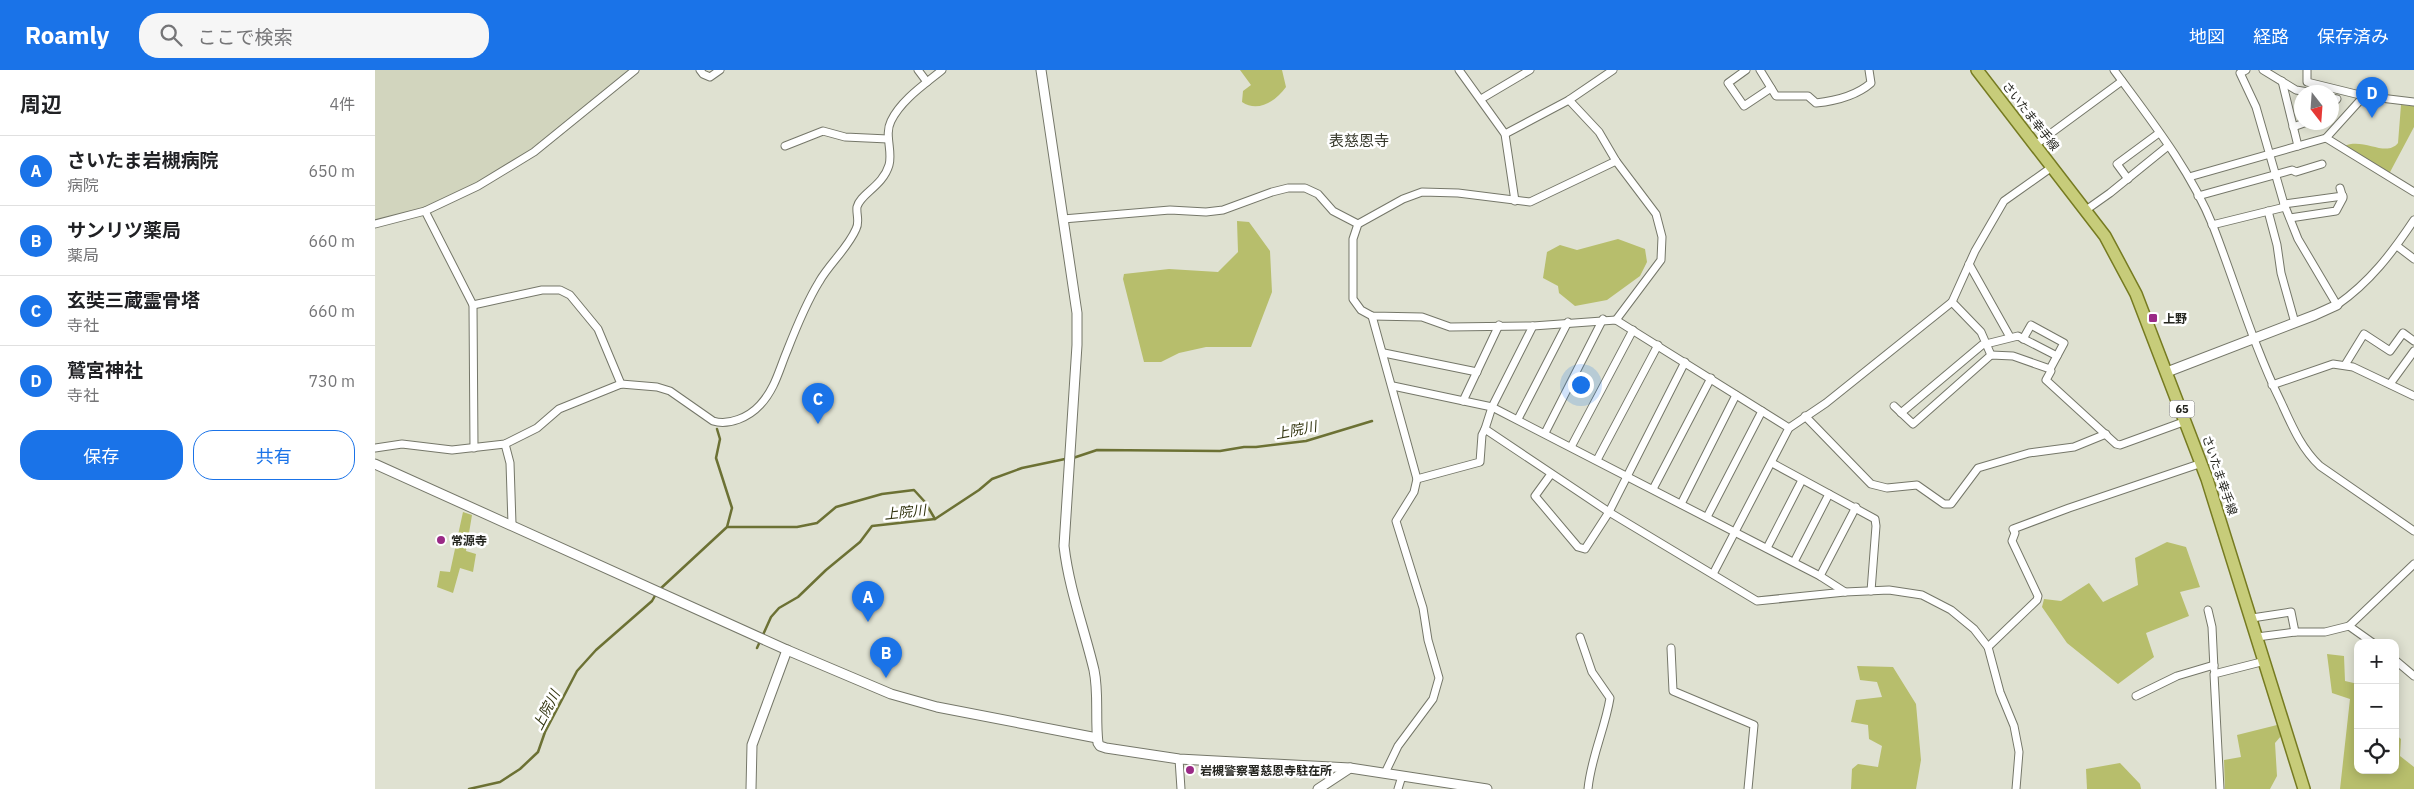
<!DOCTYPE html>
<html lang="ja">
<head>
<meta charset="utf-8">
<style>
  :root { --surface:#fff; --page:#f6f6f6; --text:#202124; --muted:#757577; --line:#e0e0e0; --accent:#1a73e8 }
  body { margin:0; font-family:"IBM Plex Sans","Noto Sans JP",sans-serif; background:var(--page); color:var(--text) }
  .controls { position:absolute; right:15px; bottom:15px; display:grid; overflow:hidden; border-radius:10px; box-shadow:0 2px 12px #0003 }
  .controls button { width:45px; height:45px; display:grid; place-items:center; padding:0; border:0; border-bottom:1px solid var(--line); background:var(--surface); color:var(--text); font:25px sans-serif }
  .compass { position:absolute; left:1919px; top:15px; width:45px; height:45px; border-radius:50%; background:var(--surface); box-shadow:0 2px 12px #0003; rotate:163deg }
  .you { position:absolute; left:1205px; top:314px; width:18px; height:18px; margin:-12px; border:4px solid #fff; border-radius:50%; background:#1a73e8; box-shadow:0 0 0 8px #1a73e833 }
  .badge { display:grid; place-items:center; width:32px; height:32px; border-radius:50%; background:var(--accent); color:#fff; font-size:16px; font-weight:700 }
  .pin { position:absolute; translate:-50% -41px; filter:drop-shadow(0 1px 2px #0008) }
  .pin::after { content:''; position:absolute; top:26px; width:18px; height:15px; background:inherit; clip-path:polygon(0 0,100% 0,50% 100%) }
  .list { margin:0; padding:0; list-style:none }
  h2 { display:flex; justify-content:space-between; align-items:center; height:65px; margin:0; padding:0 20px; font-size:21px }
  h2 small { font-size:16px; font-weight:400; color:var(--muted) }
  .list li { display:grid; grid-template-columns:32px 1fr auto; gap:15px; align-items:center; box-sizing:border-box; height:70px; padding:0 20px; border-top:1px solid var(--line) }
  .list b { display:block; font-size:19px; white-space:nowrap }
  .list p { margin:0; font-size:16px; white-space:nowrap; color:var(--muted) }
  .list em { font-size:16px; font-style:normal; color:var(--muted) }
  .actions { display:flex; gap:10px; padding:15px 20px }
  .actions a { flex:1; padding:11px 0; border:1px solid var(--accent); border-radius:20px; text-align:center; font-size:18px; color:var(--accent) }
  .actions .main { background:var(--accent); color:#fff }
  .icon { flex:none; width:28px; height:28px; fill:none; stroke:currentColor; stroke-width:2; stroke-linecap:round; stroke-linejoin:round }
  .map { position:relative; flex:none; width:2039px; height:719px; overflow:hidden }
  header { display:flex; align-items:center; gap:30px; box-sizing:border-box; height:70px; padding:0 25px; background:var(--accent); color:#fff }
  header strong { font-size:24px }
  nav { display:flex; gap:28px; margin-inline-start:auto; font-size:18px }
  .search { width:350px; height:45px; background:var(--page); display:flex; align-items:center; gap:12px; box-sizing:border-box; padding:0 18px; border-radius:20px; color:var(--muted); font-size:19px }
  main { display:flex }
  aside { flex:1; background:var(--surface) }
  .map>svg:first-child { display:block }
  .built { fill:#d2d5be }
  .green { fill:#b7be6c }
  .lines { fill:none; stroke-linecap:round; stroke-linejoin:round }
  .stream { stroke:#6c7134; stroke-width:2.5 }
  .minor-casing { stroke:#757769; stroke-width:9 }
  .tertiary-casing { stroke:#757769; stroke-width:11 }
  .primary-casing { stroke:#767b21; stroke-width:14 }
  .minor { stroke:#fff; stroke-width:7 }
  .tertiary { stroke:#fff; stroke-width:9 }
  .primary { stroke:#c7cc7a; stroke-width:11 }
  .poi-dot { fill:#9a2986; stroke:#fff; stroke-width:2 }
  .labels { text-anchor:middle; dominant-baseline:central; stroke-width:5; stroke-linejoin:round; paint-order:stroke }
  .shield { fill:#fff; stroke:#666662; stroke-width:1 }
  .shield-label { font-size:11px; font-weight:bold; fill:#24251f }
  .street-label { font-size:12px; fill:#24251f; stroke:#fff }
  .poi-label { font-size:12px; font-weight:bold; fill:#24251f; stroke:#fff; text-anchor:start }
  .water-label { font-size:14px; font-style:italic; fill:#343612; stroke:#fff }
  .quarter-label { font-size:15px; fill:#343629; stroke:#fff }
</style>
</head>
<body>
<header>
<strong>Roamly</strong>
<div class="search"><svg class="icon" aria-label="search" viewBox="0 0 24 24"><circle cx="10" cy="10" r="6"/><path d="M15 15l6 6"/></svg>ここで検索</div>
<nav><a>地図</a><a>経路</a><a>保存済み</a></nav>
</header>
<main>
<aside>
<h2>周辺<small>4件</small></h2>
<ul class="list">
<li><span class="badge">A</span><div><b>さいたま岩槻病院</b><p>病院</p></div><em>650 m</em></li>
<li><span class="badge">B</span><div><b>サンリツ薬局</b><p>薬局</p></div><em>660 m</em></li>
<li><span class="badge">C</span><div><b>玄奘三蔵霊骨塔</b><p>寺社</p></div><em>660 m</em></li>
<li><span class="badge">D</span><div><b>鷲宮神社</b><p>寺社</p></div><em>730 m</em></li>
</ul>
<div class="actions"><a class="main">保存</a><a>共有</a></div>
</aside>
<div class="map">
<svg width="2039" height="719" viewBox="0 0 2039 719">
  <rect width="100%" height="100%" fill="#dfe1d1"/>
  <path class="built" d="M0,0H260L159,82L50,141L0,154Z"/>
  <g class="green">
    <path d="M865,0H907L911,17C901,31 883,43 867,32L868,21L876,15Z"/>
    <path d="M2026,35L2039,36V57L2014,104L1969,76C1989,67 2011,88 2023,73Z"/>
    <path d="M862,151L874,152L895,181L897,222L876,277H831L804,283L786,292H769L748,209L749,204L794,199L843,202L863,182Z"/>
    <path d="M1243,169L1270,179L1272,192L1265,206L1232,230L1200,236L1184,223L1183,216L1168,208L1172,182L1185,175L1202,180Z"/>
    <path d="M88,442L97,445L91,481L101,484L98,502L85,498L78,523L62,517L65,501L75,502Z"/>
    <path d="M1792,472L1811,477L1825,517L1805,522L1814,546L1771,563L1779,587L1743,614L1692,573L1667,537L1669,529L1686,531L1714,513L1728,532L1763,515L1760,488Z"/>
    <path d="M1952,584L1969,586L1970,611L1983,614V700H2020V664L2026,669L2025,686L2039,697V719H1965L1975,629L1957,623Z"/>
    <path d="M1482,596L1518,597L1541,634L1546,690L1541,719H1476L1477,699L1483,694L1503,697L1507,676L1494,669L1493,655L1476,652L1481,630L1507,627L1502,612L1485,610Z"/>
    <path d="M1902,655L1906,666L1900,673L1902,706L1895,719H1850L1849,690L1866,687L1862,665Z"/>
    <path d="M1745,693L1765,714L1766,719H1712L1711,699Z"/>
  </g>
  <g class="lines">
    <g class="stream">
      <path d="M698,388L722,380L845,381L869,377H881L931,371L997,351"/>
      <path d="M353,457H422L442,453L461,437L507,424L539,420L550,432L560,449"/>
      <path d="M284,520L352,457L357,438L341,388L345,369L342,359"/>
      <path d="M382,578L396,547L404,538L423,527L451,500L485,472L497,456L560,449L604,420L617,409L647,398L690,389"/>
      <path d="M94,719L125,712L145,699L163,682L170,662L202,601L221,580L277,531L281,524"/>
    </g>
    <g class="minor-casing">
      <g id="minor">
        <path d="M325,0L328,4L335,7L345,0"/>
        <path d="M543,0L552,12"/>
        <path d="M1084,0L1130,64L1140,131"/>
        <path d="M1371,0L1353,13L1369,36L1396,18"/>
        <path d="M1385,0L1401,26H1433L1441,33C1460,31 1481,26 1496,13L1494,0"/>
        <path d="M1739,0C1775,49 1815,99 1838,156C1861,215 1878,275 1906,332C1917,356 1926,378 1945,396L2039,461"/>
        <path d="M1871,0L1865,3L1881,37L1909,134L1923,169L1962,235C1995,212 2017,183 2039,150"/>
        <path d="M1888,0L1921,20L1933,22"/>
        <path d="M1932,0V12L1989,26L2039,32"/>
        <path d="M1907,11L1923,76"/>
        <path d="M1956,28L1962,29L1956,35"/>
        <path d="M1106,29L1155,0"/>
        <path d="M1194,30L1224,62L1241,91L1281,144L1287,167L1286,190L1241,250"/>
        <path d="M1918,57L1932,52"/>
        <path d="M1130,64L1194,30L1238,0"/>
        <path d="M1951,68L2039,122"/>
        <path d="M1660,75L1747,11"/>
        <path d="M410,76L448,61L470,67L513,69"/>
        <path d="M1241,91L1155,132L1083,123L1047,122L1028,129L983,154L978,169V229L986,240L997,246L1047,247L1075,257L1158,256L1241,250L1414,358"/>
        <path d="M1814,107L1951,68L1989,26"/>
        <path d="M1753,109L1742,94L1784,63"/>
        <path d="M1823,126L1917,100L1921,102L1947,94"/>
        <path d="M1909,134L1968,126"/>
        <path d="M1711,140L1735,123L1793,76"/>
        <path d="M50,141L98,235L99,378"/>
        <path d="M1893,141L1902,175L1906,203L1920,253"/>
        <path d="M1915,148L1961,141L1968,128L1965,118"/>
        <path d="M688,149L795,140L831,142L848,140L897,122L913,118H930L943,124L958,141L983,154"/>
        <path d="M0,154L50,141L103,116L159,82L260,0"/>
        <path d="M1837,155L1910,137"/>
        <path d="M2022,176L2039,189"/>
        <path d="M1594,194L1635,267"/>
        <path d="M1577,232L1606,262L1616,285"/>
        <path d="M98,235L167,220H185L195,225L223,259L246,314"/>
        <path d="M997,246L1042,409L1039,422L1021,451L1048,538L1053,570L1064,608L1058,629L1023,676L1010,703"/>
        <path d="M1158,256L1117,337L1110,359L1234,442L1382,531L1470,522L1514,520L1547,525L1576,540L1599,559L1613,577L1625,622L1639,656L1644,682L1641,719"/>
        <path d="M1648,269L1656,255L1689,273L1675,299"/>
        <path d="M1009,283L1102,302"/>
        <path d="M1970,295L1989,264L2015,281L2028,263L2039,271"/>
        <path d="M2015,314L2039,281"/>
        <path d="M1897,315L1958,294L1978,297L2039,326"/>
        <path d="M1018,316L1117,337L1445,506L1470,522"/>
        <path d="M1088,331L1124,255"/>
        <path d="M1519,336L1538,354L1616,285L1638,286L1675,299L1676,301L1671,310L1741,374L1745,375L1811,351"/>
        <path d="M1526,343L1607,275L1643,266L1682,286"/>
        <path d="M1430,346L1496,414L1512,418L1542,415L1569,434H1576L1603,398L1654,383L1699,377L1731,364"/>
        <path d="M1143,349L1193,252"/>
        <path d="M1170,363L1228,249"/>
        <path d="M130,374L135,393L137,454"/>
        <path d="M1196,377L1258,260"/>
        <path d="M0,378L27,374L77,380L130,374L162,358L184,339L246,314L282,317L295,321L338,351C354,356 374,347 385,335C400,319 404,300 412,281C421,258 431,233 444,212C454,194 473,178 481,159C485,152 481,144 482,137C485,124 508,116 514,95C518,81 509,65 516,51C526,30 550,14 567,0"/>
        <path d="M1222,390L1283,275"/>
        <path d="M1397,393L1500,449L1501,456L1496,521"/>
        <path d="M1176,404L1160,426L1203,477L1210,479L1234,442L1310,292"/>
        <path d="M1042,409L1105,392L1107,365L1110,359"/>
        <path d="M1278,419L1336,308"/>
        <path d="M1306,434L1361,325"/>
        <path d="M1332,447L1387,341"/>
        <path d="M1392,478L1427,410"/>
        <path d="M1419,492L1454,424"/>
        <path d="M1338,504L1414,358L1451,333L1577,232L1600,181L1629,131L1677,97"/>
        <path d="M1445,506L1481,437"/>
        <path d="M1833,540L1837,557L1839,599"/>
        <path d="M1877,548L1916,542L1920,562"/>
        <path d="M1974,556L1998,573"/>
        <path d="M1205,567L1217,602L1235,628C1230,659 1216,687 1213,719"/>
        <path d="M1882,567L1920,562H1950L1974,556L2039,494"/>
        <path d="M1613,577L1662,530L1663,526L1637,471L1640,463L1638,459L1694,438L1827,393"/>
        <path d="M1296,578L1298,621L1379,655L1373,719"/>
        <path d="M2020,590L2039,606"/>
        <path d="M1761,626L1802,606L1839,595"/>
        <path d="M804,689L806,719"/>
        <path d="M1023,719L1027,706"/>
        <path d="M1845,719L1839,604L1890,591"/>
      </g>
    </g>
    <g class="tertiary-casing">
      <g id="tertiary">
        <path d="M666,0L702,243V275L689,476C694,519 709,558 719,600C724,624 720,649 723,673L725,676L731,678L804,689L975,698L1112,719"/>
        <path d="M1792,302L1940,245L1962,235"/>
        <path d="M0,394L412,580L516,624L562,637L722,668"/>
        <path d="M376,719L377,675L412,580"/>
        <path d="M943,719L975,698"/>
      </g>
    </g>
    <g class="primary-casing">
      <path id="primary" d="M1602,0L1730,166L1761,224L1832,409L1929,719"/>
    </g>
    <use href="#minor" class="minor"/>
    <use href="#tertiary" class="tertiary"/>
    <use href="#primary" class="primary"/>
  </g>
  <g class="poi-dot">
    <rect x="1773" y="243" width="10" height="10" rx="2.5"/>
    <circle cx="66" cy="470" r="5"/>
    <circle cx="815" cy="700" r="5"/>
  </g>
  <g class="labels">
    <rect class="shield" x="1794.5" y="330.5" width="25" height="17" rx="4"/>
    <g class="shield-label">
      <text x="1807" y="339">65</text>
    </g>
    <g class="street-label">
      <text transform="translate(1656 46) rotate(52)">さいたま幸手線</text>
      <text transform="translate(1845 405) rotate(71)">さいたま幸手線</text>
    </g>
    <g class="poi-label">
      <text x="1788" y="248">上野</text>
      <text x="76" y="470">常源寺</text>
      <text x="825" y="700">岩槻警察署慈恩寺駐在所</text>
    </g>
    <g class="water-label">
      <text transform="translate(921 360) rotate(-11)">上院川</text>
      <text transform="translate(530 442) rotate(-6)">上院川</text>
      <text transform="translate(171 640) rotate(-63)">上院川</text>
    </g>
    <g class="quarter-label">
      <text x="984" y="70">表慈恩寺</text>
    </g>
  </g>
</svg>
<div class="controls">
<button>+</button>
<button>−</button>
<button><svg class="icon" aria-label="locate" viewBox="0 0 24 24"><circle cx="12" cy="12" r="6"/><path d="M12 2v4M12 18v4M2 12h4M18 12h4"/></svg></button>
</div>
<svg class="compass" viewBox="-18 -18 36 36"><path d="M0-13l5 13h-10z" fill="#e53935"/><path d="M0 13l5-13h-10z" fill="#757577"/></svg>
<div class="you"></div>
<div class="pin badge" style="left:493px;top:552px">A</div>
<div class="pin badge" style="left:511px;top:608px">B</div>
<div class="pin badge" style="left:443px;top:354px">C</div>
<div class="pin badge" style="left:1997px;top:48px">D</div>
</div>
</main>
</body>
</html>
